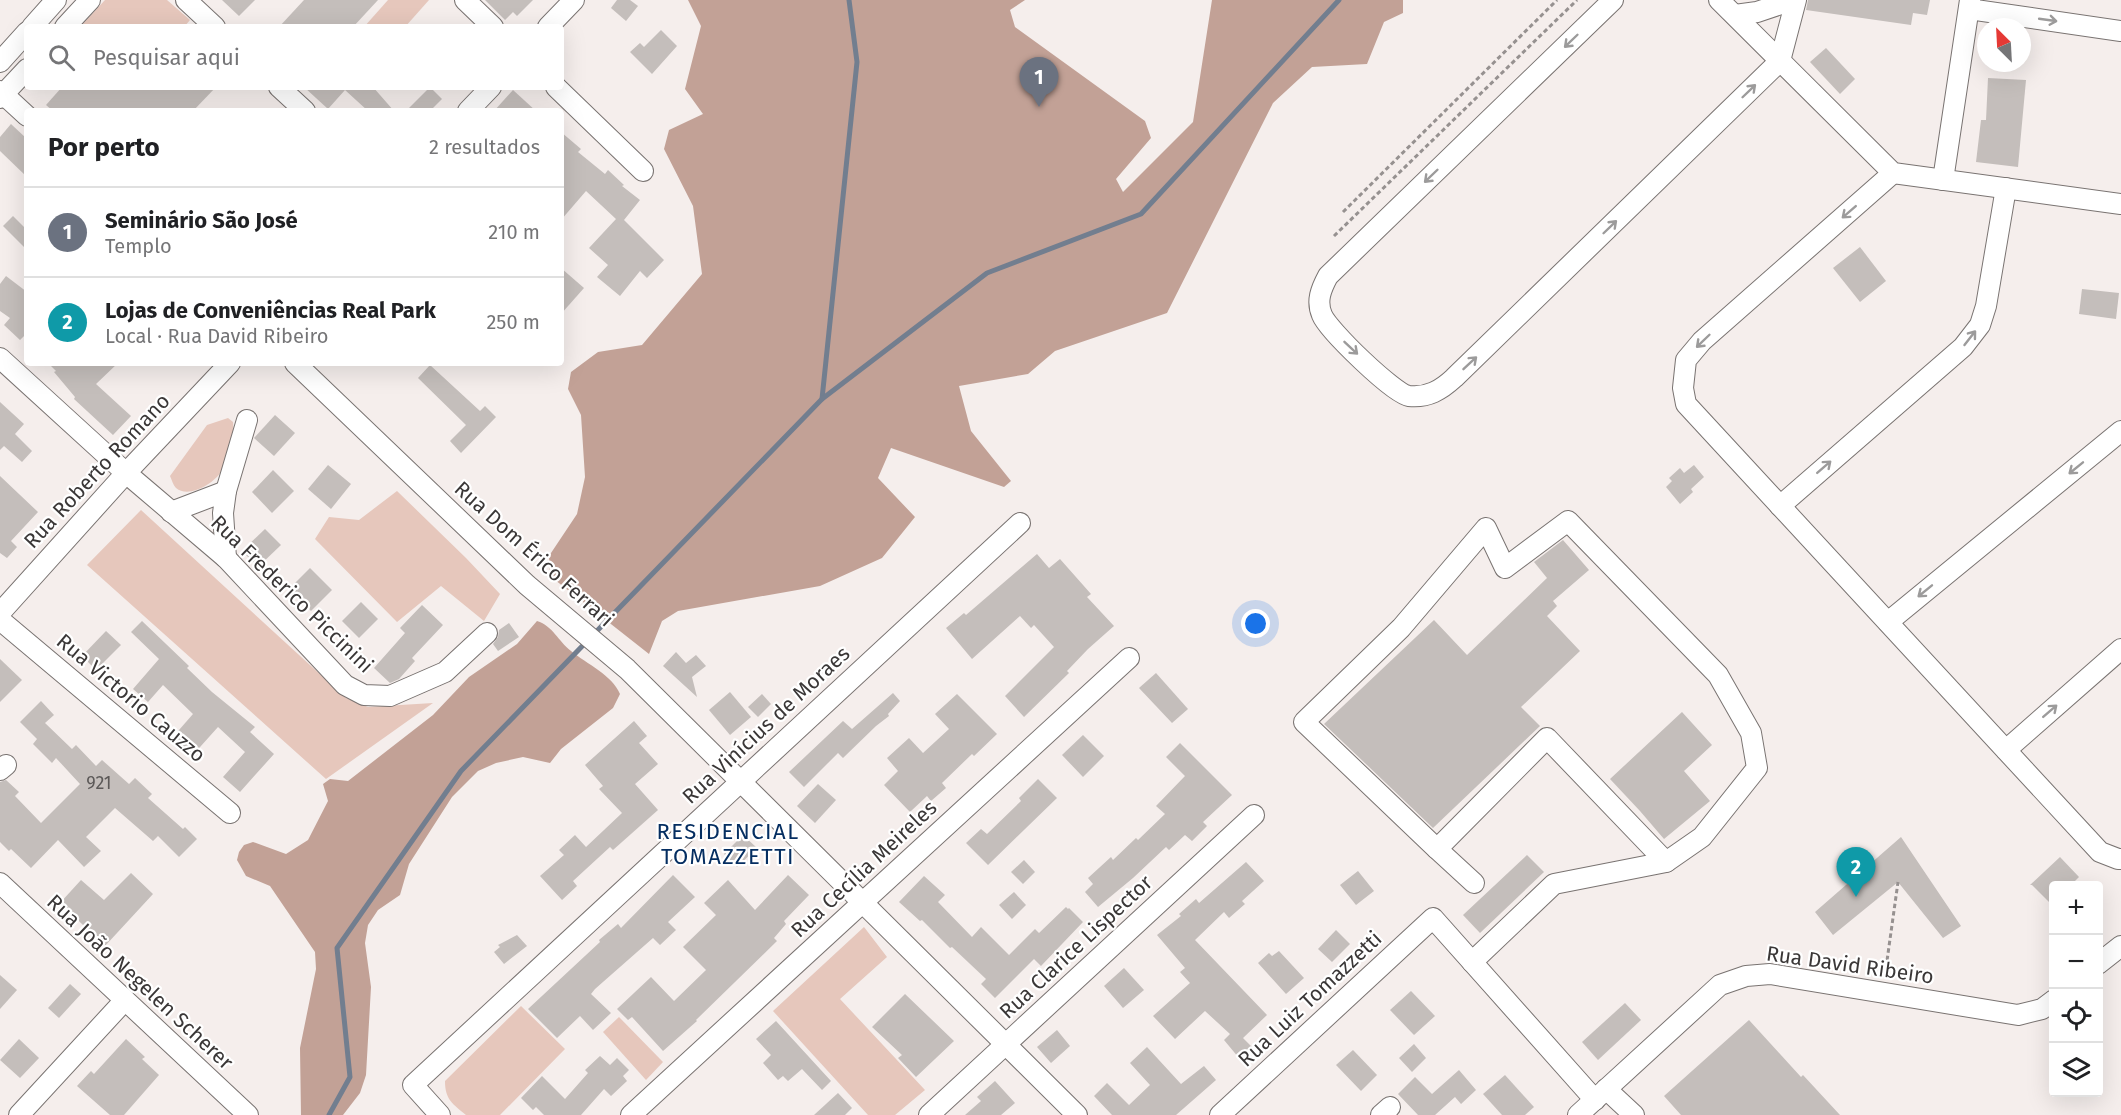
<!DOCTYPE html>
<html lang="pt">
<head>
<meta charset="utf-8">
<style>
  :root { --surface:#fff; --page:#f2f2f2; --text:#202124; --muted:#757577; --line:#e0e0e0; --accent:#ea580c }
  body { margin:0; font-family:"Fira Sans",sans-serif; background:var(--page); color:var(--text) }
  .controls { position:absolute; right:18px; bottom:18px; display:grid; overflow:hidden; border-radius:6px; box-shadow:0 6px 24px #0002 }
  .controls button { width:54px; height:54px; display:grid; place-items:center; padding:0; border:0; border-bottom:2px solid var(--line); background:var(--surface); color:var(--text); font:30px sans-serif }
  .compass { position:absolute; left:1977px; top:18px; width:54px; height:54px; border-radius:50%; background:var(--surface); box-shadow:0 6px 24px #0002; rotate:336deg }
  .you { position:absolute; left:1256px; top:624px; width:21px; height:21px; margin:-15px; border:4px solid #fff; border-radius:50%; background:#1a73e8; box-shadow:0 0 0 9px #1a73e833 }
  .badge { display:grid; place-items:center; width:39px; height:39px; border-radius:50%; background:var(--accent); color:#fff; font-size:20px; font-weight:700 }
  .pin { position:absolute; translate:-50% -50px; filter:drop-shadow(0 2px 3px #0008) }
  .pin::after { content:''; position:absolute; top:32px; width:21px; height:18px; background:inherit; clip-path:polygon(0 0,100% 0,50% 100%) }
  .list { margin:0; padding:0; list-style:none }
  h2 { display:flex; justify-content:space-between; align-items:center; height:78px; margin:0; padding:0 24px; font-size:26px }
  h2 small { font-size:20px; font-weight:400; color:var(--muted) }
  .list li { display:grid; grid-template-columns:39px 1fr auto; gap:18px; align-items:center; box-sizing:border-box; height:90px; padding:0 24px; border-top:2px solid var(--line) }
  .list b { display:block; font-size:22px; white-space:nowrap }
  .list p { margin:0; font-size:20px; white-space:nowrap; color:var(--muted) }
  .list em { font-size:20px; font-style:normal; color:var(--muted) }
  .icon { flex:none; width:33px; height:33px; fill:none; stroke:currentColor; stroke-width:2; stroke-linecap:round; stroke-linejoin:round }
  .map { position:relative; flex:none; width:2121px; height:1115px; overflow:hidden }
  .search { position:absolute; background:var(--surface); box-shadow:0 6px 24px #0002; left:24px; top:24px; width:540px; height:66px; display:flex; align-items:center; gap:15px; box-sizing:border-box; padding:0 21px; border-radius:6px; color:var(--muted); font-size:22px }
  .panel { position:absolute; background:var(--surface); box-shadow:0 6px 24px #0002; left:24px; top:108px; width:540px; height:258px; border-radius:6px }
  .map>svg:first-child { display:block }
  .green { fill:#e6c7bc }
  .forest { fill:#c2a196 }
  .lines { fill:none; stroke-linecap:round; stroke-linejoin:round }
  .stream { stroke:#727e8f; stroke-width:5 }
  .building { fill:#c4bebb }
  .minor-casing { stroke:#797371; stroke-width:22 }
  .path { stroke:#969190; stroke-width:3; stroke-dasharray:4.5 3; stroke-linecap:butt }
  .minor { stroke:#fff; stroke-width:20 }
  .oneway { stroke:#9c9b9b }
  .labels { text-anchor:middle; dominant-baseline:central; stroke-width:4.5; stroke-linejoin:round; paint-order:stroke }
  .number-label { font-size:18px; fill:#5c5958 }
  .street-label { font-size:21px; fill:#3a3737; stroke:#fff }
  .neighbourhood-label { font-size:22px; letter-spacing:1.5px; fill:#052e61; stroke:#fff }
</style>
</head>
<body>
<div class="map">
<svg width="2121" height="1115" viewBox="0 0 2121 1115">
  <rect width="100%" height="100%" fill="#f5eeec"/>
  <g class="green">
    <path d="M105,0H167L190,20L184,27H80Z"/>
    <path d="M388,0H429L405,27H364Z"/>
    <path d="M228,418L233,422C235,439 231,457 221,472C214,483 189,499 176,488C173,485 172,480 170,476L207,425Z"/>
    <path d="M397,491L466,558L500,594L484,621L441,586L397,622L315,539L329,517L359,520Z"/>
    <path d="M141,510L346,698L368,707L433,703L326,779L87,565Z"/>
    <path d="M864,927L887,957L840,999L925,1090L895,1115H868L773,1011Z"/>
    <path d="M521,1006L565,1049L500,1115H466C453,1104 445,1100 445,1081Z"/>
    <path d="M619,1017L663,1062L646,1080L603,1032Z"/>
  </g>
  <g class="forest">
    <path d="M688,0H1025L1010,10L1015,27L1145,121L1151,138L1116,179L1123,192L1193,122L1212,0H1403V13L1384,22L1367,64L1312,67L1273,103L1167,313L1055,351L1028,374L959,386L971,431L1011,481L1004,487L891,448L878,478L915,517L882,558L820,586L678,611L662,621L649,654L550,576L549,556L577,514L585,477L581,415L568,389L571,372L598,352L642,345L702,274L693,206L664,149L669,130L703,114L685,89L701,26Z"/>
    <path d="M537,621C553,626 558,641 571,651C587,664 612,675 620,694L613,708L561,749L550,763L523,757L496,763L478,771L452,797L409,864L400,895L378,910L368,925L365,943L371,987L366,1075L360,1093L343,1115H301L300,1048L316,969L315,952L270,886L246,876L237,860L239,852L244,845L253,842L286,854L308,840L328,801L323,784L330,779L348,781L433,715L469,677L517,644Z"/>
  </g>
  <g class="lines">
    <g class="stream">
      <path d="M822,399L857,62L849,0"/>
      <path d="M329,1115L350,1077L337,948L461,771L822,399L987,273L1141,214L1339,0"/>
    </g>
  </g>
  <g class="building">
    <path d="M222,0H255L239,16Z"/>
    <path d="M304,0H378L353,27H279Z"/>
    <path d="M485,0H533L517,16L513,12L505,20Z"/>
    <path d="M617,0H630L638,6L626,21L611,8Z"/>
    <path d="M1808,0H1930L1927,15L1913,13L1911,25L1806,10Z"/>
    <path d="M661,30L677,46L652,74L630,52L640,43L644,47Z"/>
    <path d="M1826,48L1855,79L1840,94L1810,62Z"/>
    <path d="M1988,78L2026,80L2018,167L1976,162L1981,120H1986Z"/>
    <path d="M62,87H216L193,111H53L46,105Z"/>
    <path d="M304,87H373L394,111H368L345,90L328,109Z"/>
    <path d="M430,87L442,99L430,111H406Z"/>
    <path d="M513,90L536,111H494Z"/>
    <path d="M11,124L27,139V177L0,151V137Z"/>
    <path d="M561,132L581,149L578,152L605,174L608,170L624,185L622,186L640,200L624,220L664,260L647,278L640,271L620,296L597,277L608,265L589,248L616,219L586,191L561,220Z"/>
    <path d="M13,216L27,230V250L3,226Z"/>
    <path d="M1860,247L1886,281L1860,302L1833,268Z"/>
    <path d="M561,268L584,288L561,314Z"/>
    <path d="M6,276L27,292V333L20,340L4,325L10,318L0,311V284Z"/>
    <path d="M2082,289L2119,293L2116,319L2079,314Z"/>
    <path d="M48,363H118L96,384L131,416L113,435L74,399L75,397L54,372L56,371Z"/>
    <path d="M430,365L480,411L485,406L496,417L461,453L450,441L466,425L418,378Z"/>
    <path d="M0,402L24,424L15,434L32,451L22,462L4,446L0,450Z"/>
    <path d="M275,415L295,433L274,456L254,438Z"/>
    <path d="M328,465L351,484L331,509L308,489Z"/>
    <path d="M1694,465L1704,477L1691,489L1693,492L1680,504L1666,487L1672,481L1669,478L1680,468L1684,473Z"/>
    <path d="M273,470L294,491L272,513L252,492Z"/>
    <path d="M0,476L38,512L11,541L17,547L7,558L0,553Z"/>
    <path d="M265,529L281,545L258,567L242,551Z"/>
    <path d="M1563,540L1589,570L1553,601L1557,606L1547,616L1580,651L1521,707L1540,726L1433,828L1324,724L1434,620L1467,655L1547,578L1534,562Z"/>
    <path d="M1037,554L1049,568L1060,559L1091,594L1087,597L1114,626L1088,649L1067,671L1069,673L1024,717L1005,696L1054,647L1034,625L1031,628L1020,616L972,659L946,628L964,613L966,615Z"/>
    <path d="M310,568L332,590L311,611L289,589Z"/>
    <path d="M361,602L378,619L359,638L342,621Z"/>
    <path d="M422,605L443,625L412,658L415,661L399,679L390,683L374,668L405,633L400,628Z"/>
    <path d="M142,621L189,666L187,668L212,692L255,727L250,732L274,754L240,792L223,777L245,752L218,727L192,756L172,738L193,714L163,685L148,702L133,689L159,659L131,632Z"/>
    <path d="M509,623L519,637L498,651L493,644L498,637L499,630Z"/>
    <path d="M106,631L121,645L96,670L82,656Z"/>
    <path d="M676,652L686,663L696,655L706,666L692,677L697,697L663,666Z"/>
    <path d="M0,659L22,680L0,702Z"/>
    <path d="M1156,673L1188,709L1172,723L1139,688Z"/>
    <path d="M730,692L751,717L730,735L709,710Z"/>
    <path d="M893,693L900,701L888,714L889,716L876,726L843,758L838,753L804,787L789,772L843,721L852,729Z"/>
    <path d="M762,694L771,704L758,717L748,707Z"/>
    <path d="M957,694L997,734L974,756L972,754L942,783L946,788L931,801L927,796L910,812L884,785L898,771L887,758L909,738L923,753L949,729L935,714Z"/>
    <path d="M41,701L54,715L45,723L72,749L76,745L96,766L102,760L129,784L135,778L152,794L148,798L183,829L185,827L197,839L179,857L158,836L153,841L115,808L86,837L101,851L84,867L58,840L31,868L11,849L9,851L0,842V782L6,780L19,792L15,796L41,823L80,784L56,758L52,763L33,744L37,739L20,722Z"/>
    <path d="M1682,712L1712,745L1684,771L1710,801L1664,839L1640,811L1610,779Z"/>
    <path d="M634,721L647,736L639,743L658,764L635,784L658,810L613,850L610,847L573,881L577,886L562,900L540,876L564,855L559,850L575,835L586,847L622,813L599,789L603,786L585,765Z"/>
    <path d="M1083,735L1104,756L1083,777L1062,755Z"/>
    <path d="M1180,743L1232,795L1203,822L1207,826L1192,841L1185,835L1169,850L1166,847L1133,878L1098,907L1085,892L1093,884L1088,878L1111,857L1113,860L1136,838L1138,840L1165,814L1156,806L1185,776L1166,757Z"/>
    <path d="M1038,779L1057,798L988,865L966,843L981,829L987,834L1021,801L1019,798Z"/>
    <path d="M818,784L836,800L815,823L797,806Z"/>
    <path d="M743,835L757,848L737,867L724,854Z"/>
    <path d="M1901,837L1961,926L1943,938L1898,882L1833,935L1815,912Z"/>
    <path d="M1527,855L1544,872L1480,933L1463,915Z"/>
    <path d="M2060,857L2079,877L2071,885H2054V907L2032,885H2030Z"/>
    <path d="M1024,860L1035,872L1023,884L1011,872Z"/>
    <path d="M1246,862L1264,881L1242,901L1245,904L1229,918L1224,912L1195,940L1267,1015L1243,1038L1252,1047L1239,1058L1224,1040L1230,1034L1205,1011L1175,1039L1153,1016L1190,983L1180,972L1185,968L1157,935L1181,916L1179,914L1196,899L1199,903Z"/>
    <path d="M1358,871L1374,891L1356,905L1340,885Z"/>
    <path d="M131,873L153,894L105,946L60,903L81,880L104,900Z"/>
    <path d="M673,875L695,897L668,922L676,930L660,945L653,938L595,989L591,994L611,1013L593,1030L580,1016L557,1038L528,1009L600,942L599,940L618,924L621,928Z"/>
    <path d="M788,875L809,895L784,921L786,924L774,938L777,941L696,1020L697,1021L663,1051L632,1017L628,1020L617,1009L651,977L674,1001L706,970L683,947L716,915L704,903L728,880L755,910Z"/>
    <path d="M924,876L945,895L938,902L972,937L981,927L1009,955L1035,929L1039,933L1066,907L1068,909L1069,908L1083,922L1041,966L1034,959L995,998L981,984L986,979L952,947L950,948L922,920L920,921L899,902Z"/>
    <path d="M1014,892L1026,905L1012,919L999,905Z"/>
    <path d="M1336,930L1350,944L1332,962L1318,949Z"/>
    <path d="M517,935L527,946L504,964L494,952L500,947L498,945Z"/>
    <path d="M1279,951L1304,978L1286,994L1258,963L1269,953L1272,956Z"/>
    <path d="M1124,968L1144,990L1123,1008L1104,986Z"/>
    <path d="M0,975L17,990L0,1009Z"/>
    <path d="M70,984L81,994L59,1018L48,1008Z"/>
    <path d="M1411,991L1435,1016L1414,1035L1390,1010Z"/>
    <path d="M905,994L954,1041L916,1077L898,1058L902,1055L872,1027Z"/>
    <path d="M1625,1003L1641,1020L1598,1060L1582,1042Z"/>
    <path d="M1749,1020L1801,1077L1803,1075L1840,1115H1681L1664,1096Z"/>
    <path d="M776,1021L831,1081L822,1090L802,1069L788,1081L783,1076L778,1080L763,1063L771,1055L756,1039Z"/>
    <path d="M1057,1030L1070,1046L1051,1063L1037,1047Z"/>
    <path d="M19,1039L39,1058L20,1078L0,1060Z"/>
    <path d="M126,1039L145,1057L142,1059L159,1075L124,1115H110L77,1086L91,1071L94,1074Z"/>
    <path d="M1414,1044L1426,1058L1412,1072L1399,1058Z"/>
    <path d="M1147,1047L1181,1084L1204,1066L1216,1080L1176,1115H1112L1094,1096L1107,1083L1129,1105L1150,1085L1130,1063Z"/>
    <path d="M1353,1050L1377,1075L1361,1091L1336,1065Z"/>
    <path d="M600,1056L610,1065L617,1058L629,1070L623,1076L627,1081L611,1096L604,1089L581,1115H544L536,1107L533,1110L521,1098L542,1076L565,1099L588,1073L585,1070Z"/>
    <path d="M1459,1070L1476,1090L1461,1104L1455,1097L1435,1115H1418L1398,1094L1415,1077L1432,1094Z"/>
    <path d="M1505,1075L1534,1107L1525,1115H1502L1483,1094Z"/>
    <path d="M995,1081L1015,1103L1001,1115H965L981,1101L977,1097Z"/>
    <path d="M838,1093L852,1108L845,1115H814Z"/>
  </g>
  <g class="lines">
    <g class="minor-casing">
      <g id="minor">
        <path d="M186,0L215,27"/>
        <path d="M465,0L493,27"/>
        <path d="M1613,0L1328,276C1321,289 1316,301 1322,315C1328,330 1394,394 1409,396C1428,398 1441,390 1454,378L1780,61L1796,0"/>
        <path d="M1719,0L1893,173L2121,204"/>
        <path d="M1969,9L2121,31"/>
        <path d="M1735,15L1757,12L1793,0"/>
        <path d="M32,27L56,0"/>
        <path d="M65,27L90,0"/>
        <path d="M548,27L574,0"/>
        <path d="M0,62L27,32"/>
        <path d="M279,87L305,111"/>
        <path d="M556,87L643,171"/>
        <path d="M0,91L27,116"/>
        <path d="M0,98L27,69"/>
        <path d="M468,111L491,87"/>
        <path d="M1893,173L1702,341L1686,360L1683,388L1686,404L2100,852L2118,859H2121"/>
        <path d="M1943,180L1970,0"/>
        <path d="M0,358L126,473L226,558L345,685L364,695L390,696L445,672L487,633"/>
        <path d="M295,363L527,585L627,669L1077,1115"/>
        <path d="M226,491L247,420"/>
        <path d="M1780,506L1963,347L1980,325L1986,306L2006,188"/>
        <path d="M171,512L226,491L223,513L226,558"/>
        <path d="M0,613L126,473L230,363"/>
        <path d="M0,620L230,813"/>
        <path d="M1888,622L2121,431"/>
        <path d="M2006,750L2121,649"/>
        <path d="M0,770L6,765"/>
        <path d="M1437,849L1304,722L1401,628L1486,528L1505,568L1568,521L1718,675L1751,733L1757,768L1702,837L1666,862L1554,884L1472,962"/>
        <path d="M0,883L248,1115"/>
        <path d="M1474,883L1437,849L1547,738L1666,862"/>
        <path d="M2098,964L2121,946"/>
        <path d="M1606,1089L1634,1115"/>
        <path d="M19,1115L125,1000"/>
        <path d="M440,1115L413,1085L1020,523"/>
        <path d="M631,1115L1129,658"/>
        <path d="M929,1115L1254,815"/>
        <path d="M1220,1115L1433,918L1595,1100"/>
        <path d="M1381,1115L1390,1107"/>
        <path d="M1578,1115L1720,985L1746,976L1770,974L2018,1015L2042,1009L2054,1000"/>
      </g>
    </g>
    <g class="path">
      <path d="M1343,212L1557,0"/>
      <path d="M1334,236L1577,0"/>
      <path d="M1885,975L1898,882"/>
    </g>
    <use href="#minor" class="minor"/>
  </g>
  <defs><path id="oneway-shaft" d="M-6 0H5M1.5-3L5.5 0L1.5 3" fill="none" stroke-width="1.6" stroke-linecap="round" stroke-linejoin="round" transform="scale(1.5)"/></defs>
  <g class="oneway">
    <use href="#oneway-shaft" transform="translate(2048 20) rotate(8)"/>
    <use href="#oneway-shaft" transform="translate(1571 41) rotate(136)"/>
    <use href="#oneway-shaft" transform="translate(1749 91) rotate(-44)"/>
    <use href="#oneway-shaft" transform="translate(1431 176) rotate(136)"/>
    <use href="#oneway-shaft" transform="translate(1849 212) rotate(139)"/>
    <use href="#oneway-shaft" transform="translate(1610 227) rotate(-44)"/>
    <use href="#oneway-shaft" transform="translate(1970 338) rotate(-52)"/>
    <use href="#oneway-shaft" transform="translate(1703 341) rotate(136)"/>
    <use href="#oneway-shaft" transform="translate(1351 348) rotate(43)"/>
    <use href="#oneway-shaft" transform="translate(1470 363) rotate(-43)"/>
    <use href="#oneway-shaft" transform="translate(1824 467) rotate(-41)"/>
    <use href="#oneway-shaft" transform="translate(2076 468) rotate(141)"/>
    <use href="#oneway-shaft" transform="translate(1925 591) rotate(141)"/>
    <use href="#oneway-shaft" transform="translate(2050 711) rotate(-41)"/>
  </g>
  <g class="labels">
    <g class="number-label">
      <text x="99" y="783">921</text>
    </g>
    <g class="street-label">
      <text transform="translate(97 471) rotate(-47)">Rua Roberto Romano</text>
      <text transform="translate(534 554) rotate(42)">Rua Dom Érico Ferrari</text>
      <text transform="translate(292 594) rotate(44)">Rua Frederico Piccinini</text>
      <text transform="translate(131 698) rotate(40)">Rua Victorio Cauzzo</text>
      <text transform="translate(766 725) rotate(-43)">Rua Vinícius de Moraes</text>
      <text transform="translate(864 869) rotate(-43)">Rua Cecília Meireles</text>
      <text transform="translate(1076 947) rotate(-43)">Rua Clarice Lispector</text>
      <text transform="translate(1850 965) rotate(8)">Rua David Ribeiro</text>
      <text transform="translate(140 982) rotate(43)">Rua João Negelen Scherer</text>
      <text transform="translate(1310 999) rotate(-43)">Rua Luiz Tomazzetti</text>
    </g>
    <g class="neighbourhood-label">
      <text x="728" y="831">RESIDENCIAL<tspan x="728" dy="25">TOMAZZETTI</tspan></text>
    </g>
  </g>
</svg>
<div class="controls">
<button>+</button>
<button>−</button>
<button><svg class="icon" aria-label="locate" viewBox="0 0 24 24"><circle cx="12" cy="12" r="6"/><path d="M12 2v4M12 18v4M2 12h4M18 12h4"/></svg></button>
<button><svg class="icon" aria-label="layers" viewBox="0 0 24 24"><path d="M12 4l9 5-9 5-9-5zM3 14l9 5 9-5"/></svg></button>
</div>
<svg class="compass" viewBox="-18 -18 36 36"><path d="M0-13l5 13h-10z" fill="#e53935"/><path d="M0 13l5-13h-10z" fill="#757577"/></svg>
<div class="you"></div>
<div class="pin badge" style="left:1039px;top:107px;background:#6b7280">1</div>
<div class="pin badge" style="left:1856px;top:897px;background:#0f9aa8">2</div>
<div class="search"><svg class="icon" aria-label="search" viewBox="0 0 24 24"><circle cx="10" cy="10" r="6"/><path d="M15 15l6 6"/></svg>Pesquisar aqui</div>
<section class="panel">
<h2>Por perto<small>2 resultados</small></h2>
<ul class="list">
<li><span class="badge" style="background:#6b7280">1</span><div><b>Seminário São José</b><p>Templo</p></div><em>210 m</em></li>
<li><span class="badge" style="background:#0f9aa8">2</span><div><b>Lojas de Conveniências Real Park</b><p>Local · Rua David Ribeiro</p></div><em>250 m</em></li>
</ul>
</section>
</div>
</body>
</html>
